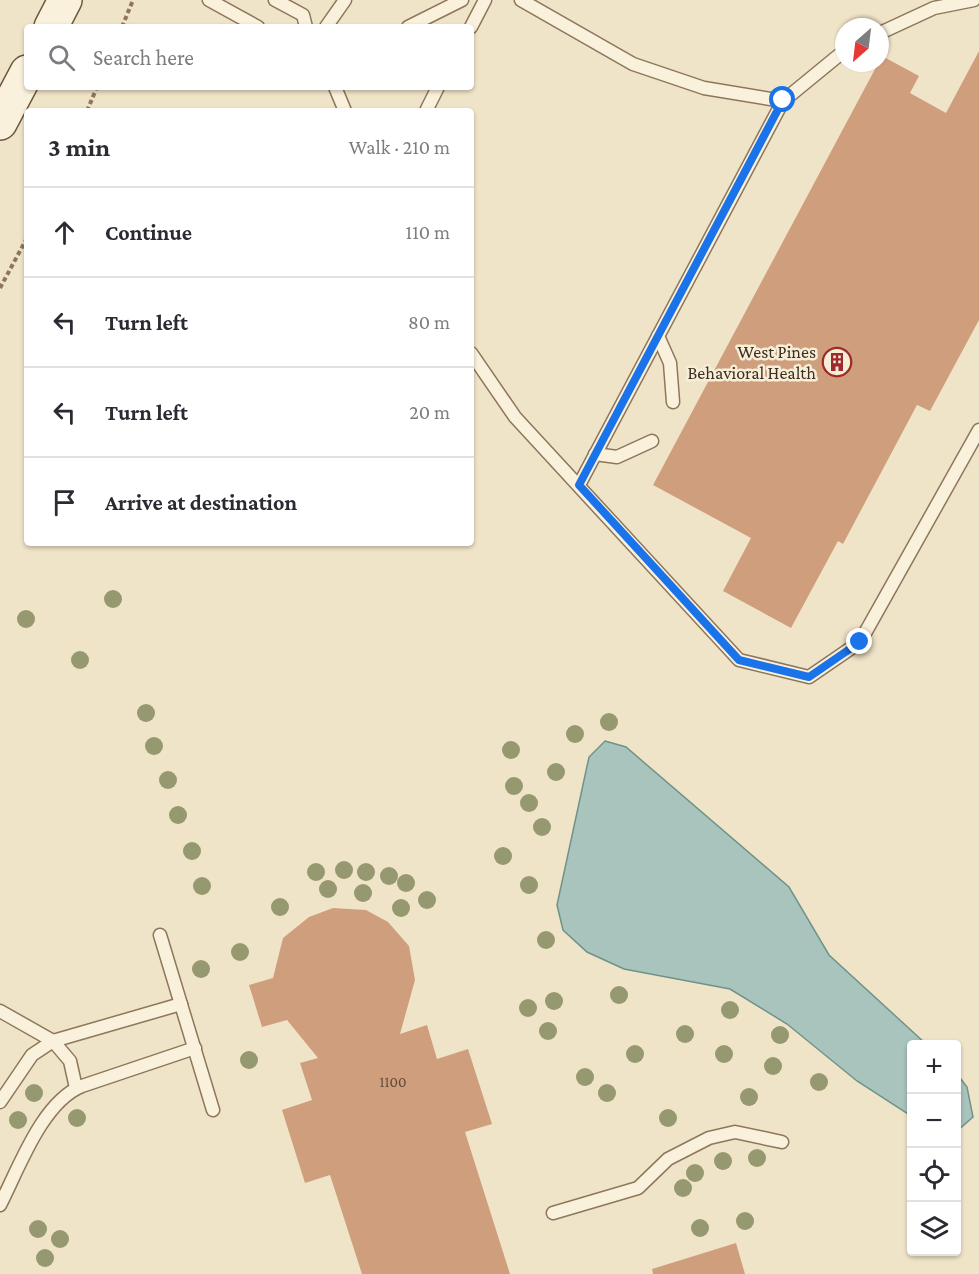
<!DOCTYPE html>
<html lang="en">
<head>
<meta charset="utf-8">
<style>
  :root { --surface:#fff; --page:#f7f7f7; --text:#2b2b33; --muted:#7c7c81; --line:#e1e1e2 }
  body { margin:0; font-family:"Crimson Pro",serif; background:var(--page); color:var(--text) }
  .controls { position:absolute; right:18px; bottom:18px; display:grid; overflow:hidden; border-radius:6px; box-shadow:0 2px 4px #0004 }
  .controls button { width:54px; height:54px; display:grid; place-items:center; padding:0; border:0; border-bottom:2px solid var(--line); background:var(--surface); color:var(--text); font:30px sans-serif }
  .compass { position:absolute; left:835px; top:18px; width:54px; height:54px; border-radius:50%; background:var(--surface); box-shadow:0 2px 4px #0004; rotate:208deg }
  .stop { position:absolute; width:18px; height:18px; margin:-14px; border:4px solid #1a73e8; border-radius:50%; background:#fff }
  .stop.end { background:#1a73e8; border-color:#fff; box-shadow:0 2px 6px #0008 }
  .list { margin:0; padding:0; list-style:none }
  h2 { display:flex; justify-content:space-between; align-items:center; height:78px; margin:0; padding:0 24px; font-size:26px }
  h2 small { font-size:20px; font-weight:400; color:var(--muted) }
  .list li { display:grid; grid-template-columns:39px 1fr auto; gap:18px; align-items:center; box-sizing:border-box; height:90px; padding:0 24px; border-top:2px solid var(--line) }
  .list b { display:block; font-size:22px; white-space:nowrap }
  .list em { font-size:20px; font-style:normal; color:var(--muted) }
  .icon { flex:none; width:33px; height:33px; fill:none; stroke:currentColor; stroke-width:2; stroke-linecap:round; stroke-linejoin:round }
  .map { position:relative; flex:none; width:979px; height:1274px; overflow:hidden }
  .search { position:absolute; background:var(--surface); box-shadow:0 2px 4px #0004; left:24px; top:24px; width:450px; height:66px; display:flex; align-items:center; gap:15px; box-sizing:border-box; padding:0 21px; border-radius:6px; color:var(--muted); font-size:22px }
  .panel { position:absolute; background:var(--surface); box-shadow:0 2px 4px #0004; left:24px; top:108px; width:450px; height:438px; border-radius:6px }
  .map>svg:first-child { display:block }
  .water { fill:#a9c4bc; stroke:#6f938a; stroke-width:1.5 }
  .building { fill:#cf9f7d }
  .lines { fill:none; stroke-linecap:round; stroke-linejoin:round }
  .lane-casing { stroke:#8d765c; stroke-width:15 }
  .secondary-casing { stroke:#6f573f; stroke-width:36 }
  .path { stroke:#8d765c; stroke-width:4; stroke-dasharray:4.5 3; stroke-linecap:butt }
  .lane { stroke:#faf1dc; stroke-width:12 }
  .secondary { stroke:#faf1dc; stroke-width:33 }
  .tree { fill:#96986f }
  .route { stroke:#1a73e8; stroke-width:8 }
  .labels { text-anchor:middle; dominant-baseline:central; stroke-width:5; stroke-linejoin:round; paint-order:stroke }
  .number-label { font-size:15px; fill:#624a37 }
  .poi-label { font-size:18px; fill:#3d2e20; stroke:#f7eed8; text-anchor:end }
</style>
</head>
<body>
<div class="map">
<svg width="979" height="1274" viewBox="0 0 979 1274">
  <rect width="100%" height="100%" fill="#f0e4c8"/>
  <g class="water">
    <path d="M605,741L626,747L789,887L829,955L926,1044H912L911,1116L857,1081L787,1024L730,989L624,969L587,952L563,930L557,905L589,757Z"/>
    <path d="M957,1074L967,1087L973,1117L957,1131Z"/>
  </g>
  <g class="building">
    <path d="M979,51V320L930,411L917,405L843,544L838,541L791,628L723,591L751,538L653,485L882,56L919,76L910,93L946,113Z"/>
    <path d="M333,908L366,910L388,922L409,946L415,980L400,1034L427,1025L437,1059L468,1049L492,1124L465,1132L510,1274H362L330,1175L305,1183L282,1110L312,1100L300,1063L318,1058L287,1020L262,1027L249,985L273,978L283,938L309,917Z"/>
    <path d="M736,1243L745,1274H653L652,1269Z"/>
  </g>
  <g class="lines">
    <g class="lane-casing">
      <g id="lane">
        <path d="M209,0L258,27"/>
        <path d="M275,0L303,15L306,27"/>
        <path d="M521,0L633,64L704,88L783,101"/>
        <path d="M326,27L345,0"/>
        <path d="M408,27L462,0"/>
        <path d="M471,27L485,0"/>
        <path d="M880,33L934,8L974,0"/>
        <path d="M335,87L345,111"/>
        <path d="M426,111L438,87"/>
        <path d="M658,336L670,363L673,402"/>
        <path d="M471,353L515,417L739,660L809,677L860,642L979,430"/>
        <path d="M595,454L617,457L652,441"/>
        <path d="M579,485L783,101L844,51"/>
        <path d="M160,935L213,1110"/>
        <path d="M0,1011L53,1041L70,1061L76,1088"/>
        <path d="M0,1102L32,1055L53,1041L181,1004"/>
        <path d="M0,1205C19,1168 42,1102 82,1086L195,1048"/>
        <path d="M553,1213L638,1188L668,1159L709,1138L735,1132L782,1142"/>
      </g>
    </g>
    <g class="secondary-casing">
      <g id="secondary">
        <path d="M51,27L65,0"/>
        <path d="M0,123L27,72"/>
      </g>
    </g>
    <g class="path">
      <path d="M122,27L133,0"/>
      <path d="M87,111L97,87"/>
      <path d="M0,288L27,238"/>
    </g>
    <use href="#lane" class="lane"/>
    <use href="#secondary" class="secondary"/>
  </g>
  <g class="tree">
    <circle cx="113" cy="599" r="9"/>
    <circle cx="26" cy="619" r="9"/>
    <circle cx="80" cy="660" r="9"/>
    <circle cx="146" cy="713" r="9"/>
    <circle cx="609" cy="722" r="9"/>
    <circle cx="575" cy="734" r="9"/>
    <circle cx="154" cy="746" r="9"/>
    <circle cx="511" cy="750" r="9"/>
    <circle cx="556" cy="772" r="9"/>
    <circle cx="168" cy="780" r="9"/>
    <circle cx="514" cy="786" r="9"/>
    <circle cx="529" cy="803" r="9"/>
    <circle cx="178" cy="815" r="9"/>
    <circle cx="542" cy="827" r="9"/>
    <circle cx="192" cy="851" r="9"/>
    <circle cx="503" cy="856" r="9"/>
    <circle cx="344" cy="870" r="9"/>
    <circle cx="316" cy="872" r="9"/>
    <circle cx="366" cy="872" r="9"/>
    <circle cx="389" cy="876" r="9"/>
    <circle cx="406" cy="883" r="9"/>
    <circle cx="529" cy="885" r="9"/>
    <circle cx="202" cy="886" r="9"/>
    <circle cx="328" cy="889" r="9"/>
    <circle cx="363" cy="893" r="9"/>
    <circle cx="427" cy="900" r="9"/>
    <circle cx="280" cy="907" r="9"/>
    <circle cx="401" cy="908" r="9"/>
    <circle cx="546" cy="940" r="9"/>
    <circle cx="240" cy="952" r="9"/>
    <circle cx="201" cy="969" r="9"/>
    <circle cx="619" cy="995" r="9"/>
    <circle cx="554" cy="1001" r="9"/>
    <circle cx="528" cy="1008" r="9"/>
    <circle cx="730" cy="1010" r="9"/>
    <circle cx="548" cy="1031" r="9"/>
    <circle cx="685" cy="1034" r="9"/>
    <circle cx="780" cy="1035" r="9"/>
    <circle cx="635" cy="1054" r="9"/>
    <circle cx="724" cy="1054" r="9"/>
    <circle cx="249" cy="1060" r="9"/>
    <circle cx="773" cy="1066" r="9"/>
    <circle cx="585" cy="1077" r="9"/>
    <circle cx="819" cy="1082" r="9"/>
    <circle cx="34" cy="1093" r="9"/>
    <circle cx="607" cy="1093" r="9"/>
    <circle cx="749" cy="1097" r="9"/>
    <circle cx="77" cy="1118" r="9"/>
    <circle cx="668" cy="1118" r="9"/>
    <circle cx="18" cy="1120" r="9"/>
    <circle cx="757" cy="1158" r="9"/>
    <circle cx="723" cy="1161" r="9"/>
    <circle cx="695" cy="1173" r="9"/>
    <circle cx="683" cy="1188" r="9"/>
    <circle cx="745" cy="1221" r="9"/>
    <circle cx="700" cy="1228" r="9"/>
    <circle cx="38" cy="1229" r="9"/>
    <circle cx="60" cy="1239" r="9"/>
    <circle cx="45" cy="1258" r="9"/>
  </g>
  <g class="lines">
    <path class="route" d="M783,100L579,485L739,660L809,677L860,642"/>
  </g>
  <defs>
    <g id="building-ring" transform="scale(1.5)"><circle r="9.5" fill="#f7eed8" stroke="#9e2a2b" stroke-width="1.5"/><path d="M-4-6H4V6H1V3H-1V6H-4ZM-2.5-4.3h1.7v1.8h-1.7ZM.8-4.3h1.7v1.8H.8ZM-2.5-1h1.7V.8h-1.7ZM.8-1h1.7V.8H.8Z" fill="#9e2a2b"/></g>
  </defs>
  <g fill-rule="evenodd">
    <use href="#building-ring" x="837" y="362"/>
  </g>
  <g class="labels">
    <g class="number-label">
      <text x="393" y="1082">1100</text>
    </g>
    <g class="poi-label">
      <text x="816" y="352">West Pines<tspan x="816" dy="21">Behavioral Health</tspan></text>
    </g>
  </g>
</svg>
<div class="controls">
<button>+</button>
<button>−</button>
<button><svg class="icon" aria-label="locate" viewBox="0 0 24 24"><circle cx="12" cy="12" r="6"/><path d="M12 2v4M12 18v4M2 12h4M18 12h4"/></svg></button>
<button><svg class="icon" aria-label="layers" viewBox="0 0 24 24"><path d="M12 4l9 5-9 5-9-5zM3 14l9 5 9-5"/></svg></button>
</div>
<svg class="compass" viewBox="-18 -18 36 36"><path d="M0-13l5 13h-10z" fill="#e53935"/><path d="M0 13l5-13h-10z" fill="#7c7c81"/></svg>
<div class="stop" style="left:783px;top:100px"></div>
<div class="stop end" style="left:860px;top:642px"></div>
<div class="search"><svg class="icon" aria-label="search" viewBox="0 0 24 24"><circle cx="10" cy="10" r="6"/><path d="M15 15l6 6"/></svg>Search here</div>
<section class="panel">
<h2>3 min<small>Walk · 210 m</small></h2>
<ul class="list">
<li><svg class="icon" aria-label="ahead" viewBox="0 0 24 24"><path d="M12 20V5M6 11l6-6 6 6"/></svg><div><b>Continue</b></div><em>110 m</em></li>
<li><svg class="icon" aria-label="left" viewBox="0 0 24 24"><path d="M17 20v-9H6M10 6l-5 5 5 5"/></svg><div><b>Turn left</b></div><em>80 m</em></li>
<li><svg class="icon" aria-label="left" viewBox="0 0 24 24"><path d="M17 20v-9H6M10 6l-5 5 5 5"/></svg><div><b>Turn left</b></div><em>20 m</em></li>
<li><svg class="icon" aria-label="arrive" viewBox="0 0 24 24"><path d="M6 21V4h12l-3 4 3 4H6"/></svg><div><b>Arrive at destination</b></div></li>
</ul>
</section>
</div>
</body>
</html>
